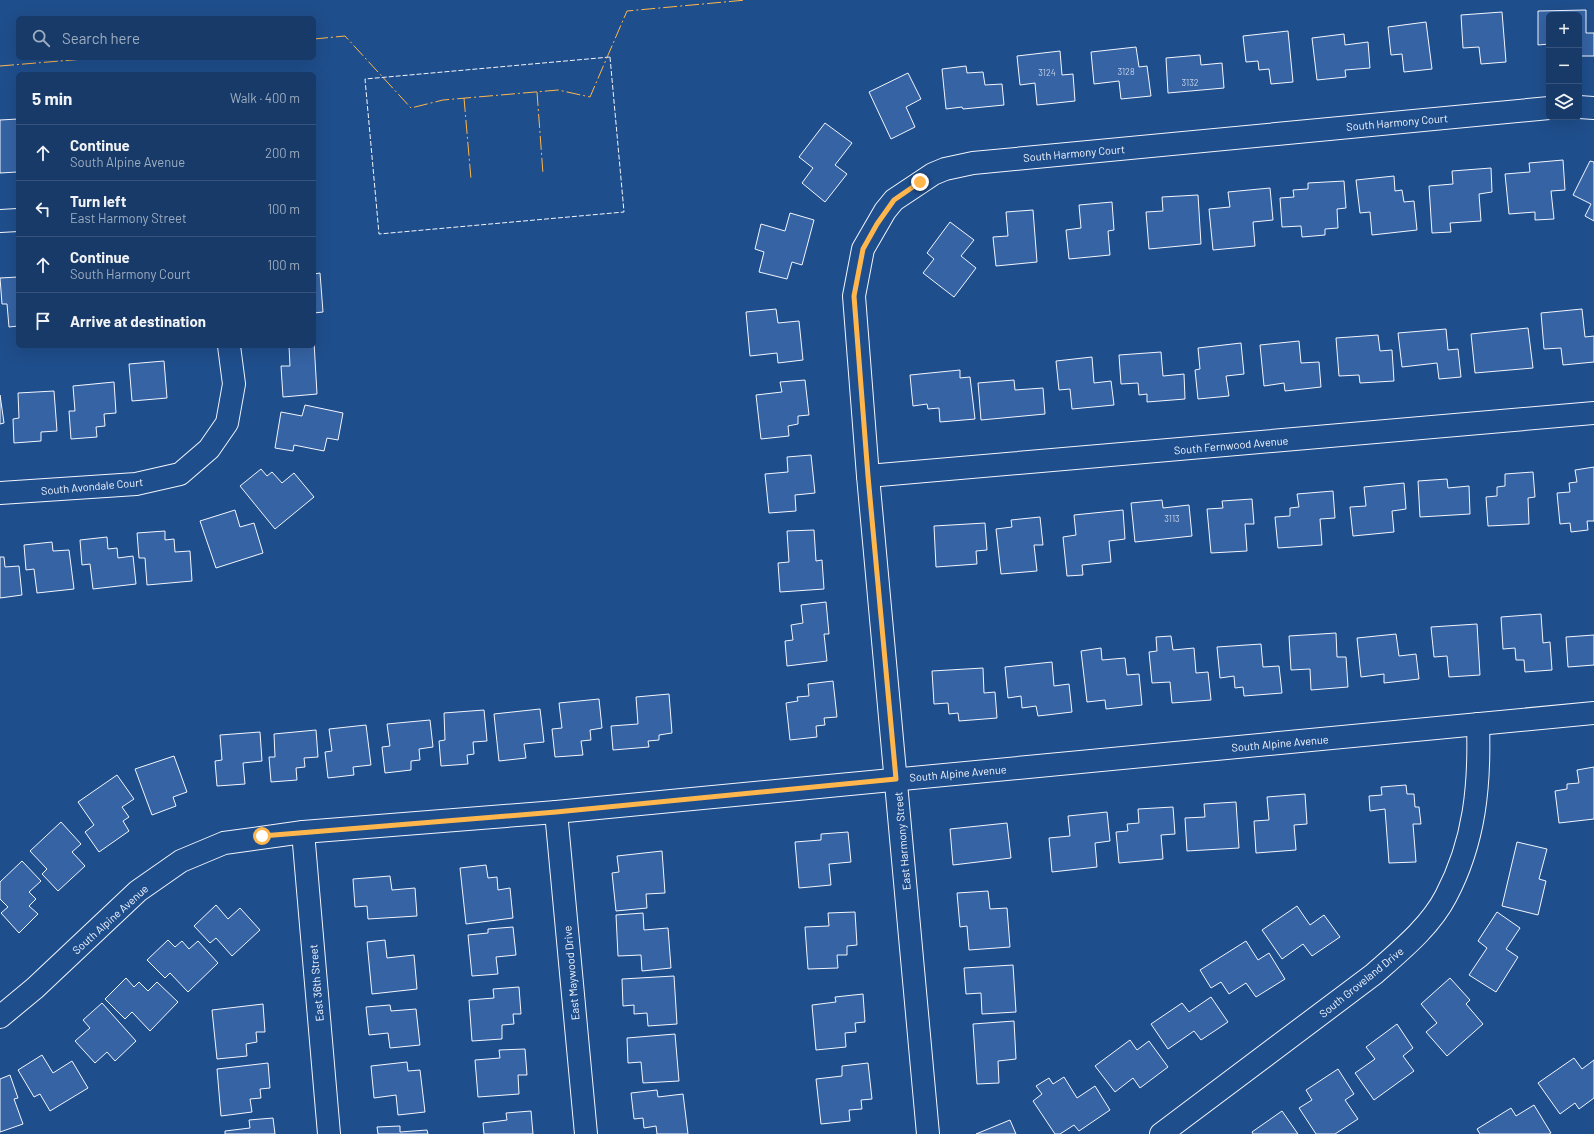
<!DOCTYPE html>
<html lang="en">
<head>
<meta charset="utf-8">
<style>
  :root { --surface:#173a69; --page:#20416f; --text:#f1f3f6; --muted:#9eadc0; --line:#36547d }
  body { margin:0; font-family:Barlow,sans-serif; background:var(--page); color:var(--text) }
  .controls { position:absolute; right:12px; top:12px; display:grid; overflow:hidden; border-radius:6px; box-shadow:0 4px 16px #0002 }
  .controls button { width:36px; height:36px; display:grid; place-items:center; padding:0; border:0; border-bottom:1px solid var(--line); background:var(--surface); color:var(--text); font:20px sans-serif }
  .stop { position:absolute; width:12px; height:12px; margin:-9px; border:3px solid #ffb74d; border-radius:50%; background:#fff }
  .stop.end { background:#ffb74d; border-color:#fff; box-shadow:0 1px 4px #0008 }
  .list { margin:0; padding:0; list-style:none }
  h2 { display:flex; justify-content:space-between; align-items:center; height:52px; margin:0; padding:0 16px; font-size:17px }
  h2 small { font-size:13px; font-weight:400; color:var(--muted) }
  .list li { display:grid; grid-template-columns:26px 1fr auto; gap:12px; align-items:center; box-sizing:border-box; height:56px; padding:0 16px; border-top:1px solid var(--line) }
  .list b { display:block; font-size:15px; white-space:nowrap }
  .list p { margin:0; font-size:13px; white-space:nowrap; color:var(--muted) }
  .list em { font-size:13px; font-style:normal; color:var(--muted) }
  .icon { flex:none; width:22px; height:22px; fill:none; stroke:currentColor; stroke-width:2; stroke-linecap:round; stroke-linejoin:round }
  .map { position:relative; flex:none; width:1594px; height:1134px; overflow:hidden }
  .search { position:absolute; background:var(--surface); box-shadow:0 4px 16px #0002; left:16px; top:16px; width:300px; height:44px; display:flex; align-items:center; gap:10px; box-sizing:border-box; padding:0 14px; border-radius:6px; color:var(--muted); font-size:15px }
  .panel { position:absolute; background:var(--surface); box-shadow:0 4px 16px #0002; left:16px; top:72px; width:300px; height:276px; border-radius:6px }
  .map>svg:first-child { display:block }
  .building { fill:#3563a3; stroke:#f2f6ff }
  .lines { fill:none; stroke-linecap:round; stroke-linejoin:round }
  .minor-casing { stroke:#f2f6ff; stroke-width:24 }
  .minor { stroke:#1f4e8c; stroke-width:22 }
  .fence { stroke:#f2f6ff; stroke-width:1; stroke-dasharray:5 2; stroke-linecap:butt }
  .power { stroke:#ffb74d; stroke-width:1; stroke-dasharray:14 3 2 3; stroke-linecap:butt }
  .route { stroke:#ffb74d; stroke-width:5 }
  .labels { text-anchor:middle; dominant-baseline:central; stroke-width:3; stroke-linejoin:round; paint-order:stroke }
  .number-label { font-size:9px; fill:#c3d1e8 }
  .street-label { font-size:11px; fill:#f2f6ff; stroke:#1f4e8c }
</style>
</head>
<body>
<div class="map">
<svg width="1594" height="1134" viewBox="0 0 1594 1134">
  <rect width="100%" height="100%" fill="#1f4e8c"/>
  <g class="building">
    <path d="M1586,10V33H1594V56H1579V15H1549V44L1538,45V11Z"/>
    <path d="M1502,12L1506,62L1481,64L1479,47L1463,48L1461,15Z"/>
    <path d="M1426,22L1432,69L1404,72L1402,54L1391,55L1388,27Z"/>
    <path d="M1288,31L1293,82L1271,84L1269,69L1259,70L1258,61L1246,62L1243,36Z"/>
    <path d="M1344,34L1345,45L1368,42L1370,68L1345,70L1346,77L1317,80L1312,38Z"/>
    <path d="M1136,47L1139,67L1147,66L1151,96L1121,99L1119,81L1094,84L1091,52Z"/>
    <path d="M1060,51L1062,75L1073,74L1075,101L1037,105L1035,83L1020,85L1017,56Z"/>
    <path d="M1200,55L1201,65L1222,63L1224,88L1168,93L1166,58Z"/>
    <path d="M966,66L967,73L983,72L985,85L1002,84L1004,105L963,109L962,107L946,109L942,69Z"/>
    <path d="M908,73L921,99L906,107L915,127L891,139L869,92Z"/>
    <path d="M18,119L17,172L0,173V120Z"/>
    <path d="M825,123L852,143L835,165L847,174L825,202L802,183L813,168L799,157Z"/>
    <path d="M1563,160L1565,190L1551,191L1554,219L1535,220V212L1509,214L1505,174L1530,172L1529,163Z"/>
    <path d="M1590,161L1594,162V221L1585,216L1591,204L1573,195Z"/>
    <path d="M1491,168L1492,192L1479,194L1481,221L1450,223L1451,232L1432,233L1429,186L1453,184L1452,171Z"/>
    <path d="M1394,176L1395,191L1402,190L1404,202L1414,201L1417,230L1372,235L1370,212L1360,213L1356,180Z"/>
    <path d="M1344,181L1346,208L1337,209L1338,228L1325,229V235L1302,237L1301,226L1282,227L1280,198L1294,197L1293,190L1308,189V183Z"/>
    <path d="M1270,188L1273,220L1253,222L1255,246L1213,250L1209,209L1230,207L1228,192Z"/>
    <path d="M1198,195L1201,244L1149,249L1146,212L1163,211L1162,197Z"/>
    <path d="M1112,202L1114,230L1108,231L1110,255L1069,259L1066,230L1081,228L1079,205Z"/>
    <path d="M1033,210L1037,262L996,266L993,237L1008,236L1006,212Z"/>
    <path d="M790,213L814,220L802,265L792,262L787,279L759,272L764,252L755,249L761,224L785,231Z"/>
    <path d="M950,222L974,240L961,256L976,268L954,297L923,273L934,259L927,253Z"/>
    <path d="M320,273L323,312L314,313V274Z"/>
    <path d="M18,277V326L9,327L7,304H2L0,278Z"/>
    <path d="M776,309L778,323L799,321L803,360L778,363L777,353L750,356L746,312Z"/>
    <path d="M1582,309L1585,337L1594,336V362L1563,365L1561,348L1544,349L1541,313Z"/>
    <path d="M1528,328L1533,368L1475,373L1471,334Z"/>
    <path d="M1446,329L1448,350L1458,349L1461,377L1439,379L1437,363L1402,367L1398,333Z"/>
    <path d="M1378,335L1380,351L1392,350L1394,381L1360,383L1359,375L1339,376L1336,338Z"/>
    <path d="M1299,341L1301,363L1319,362L1321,387L1285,391L1284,383L1264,386L1260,345Z"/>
    <path d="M314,342L317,394L283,397L281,366H290L289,346H314Z"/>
    <path d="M1241,343L1244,374L1226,376L1229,396L1198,399L1195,370L1200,369L1198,348Z"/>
    <path d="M1161,352L1163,376L1184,374L1185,399L1147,402V394L1139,395L1138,383L1121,384L1119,355Z"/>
    <path d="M1092,357L1094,383L1111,381L1114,405L1072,409L1070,389L1059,390L1056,361Z"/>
    <path d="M164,361L167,398L132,401L129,364Z"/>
    <path d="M960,370V378L970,377L975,419L940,422L939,408L928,409L927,404L913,406L910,375Z"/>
    <path d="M805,380L809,415L798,416V424L788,426L789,436L761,439L756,395L782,392L780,382Z"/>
    <path d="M1014,380L1015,390L1043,388L1045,414L981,420L978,383Z"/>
    <path d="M114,382L116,413L104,414L105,426L96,427L97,437L71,439L69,411H75L73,386Z"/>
    <path d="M54,391L57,431L41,432V441L14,443L13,419L19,418L18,393Z"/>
    <path d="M0,395L4,423L0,424Z"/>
    <path d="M305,405L343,413L338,440L327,438L324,451L294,445L293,451L275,448L281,412L302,416Z"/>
    <path d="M811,455L815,493L795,495L796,511L769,513L765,474L788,472L787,457Z"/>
    <path d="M1594,467V521H1587L1588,530L1571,532L1570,523L1560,524L1557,493L1570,492L1569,483L1577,482L1575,470Z"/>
    <path d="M261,469L267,476L272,472L282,483L294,473L314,497L275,529L240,486Z"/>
    <path d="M1533,472L1535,497L1528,498L1529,524L1488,526L1486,497L1497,496V487L1505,486V474Z"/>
    <path d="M1447,479L1448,488L1469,486L1470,514L1420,517L1418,481Z"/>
    <path d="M1404,483L1406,509L1392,511L1394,532L1353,536L1350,507L1366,506L1364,487Z"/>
    <path d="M1333,491L1335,518L1320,519L1322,545L1278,548L1275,517L1290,516V508L1299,507L1297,494Z"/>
    <path d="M1252,499L1254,524H1245L1247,551L1211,553L1207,509L1223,508L1222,501Z"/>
    <path d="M1162,500L1163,508L1189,505L1192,536L1135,542L1131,503Z"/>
    <path d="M235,510L240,527L254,523L263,553L216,568L200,521Z"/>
    <path d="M1123,510L1125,539L1109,541L1111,562L1082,565L1083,575L1067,576L1063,537L1076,535L1074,515Z"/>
    <path d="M1040,517L1043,545H1034L1037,571L1001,574L996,529L1012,527L1011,520Z"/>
    <path d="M985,523L987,550L976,551L977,564L936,567L934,526Z"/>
    <path d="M814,530L816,561L822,560L824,589L780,592L778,563L789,562L787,531Z"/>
    <path d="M165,531V540L174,539L175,552L190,551L192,581L147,585L145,558H139L137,533Z"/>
    <path d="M107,537L108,549L117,548L118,558L133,556L136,584L93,589L90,564L82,565L80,540Z"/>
    <path d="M52,542L53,551L69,550L74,589L37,593L34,569L26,570L24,545Z"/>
    <path d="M0,557H4L5,567L19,566L22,595L0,598Z"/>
    <path d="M826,602L829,634H824L827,661L787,666L785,641L793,640L791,625L803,623L801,605Z"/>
    <path d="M1541,614L1543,643L1550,642L1552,670L1525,672L1524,660H1516L1515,648L1503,649L1501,617Z"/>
    <path d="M1477,624L1480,675L1449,677L1447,656L1434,657L1431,627Z"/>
    <path d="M1336,633L1337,657H1346L1348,687L1311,690L1310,669L1291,670L1289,636Z"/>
    <path d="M1396,634L1399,656L1416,654L1419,679L1384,683V674L1361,677L1357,638Z"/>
    <path d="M1594,635V665L1568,667L1566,637Z"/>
    <path d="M1171,636L1173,650L1194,648L1196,673L1208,672L1211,700L1172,703L1170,682L1152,683L1149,652L1157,651L1156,637Z"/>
    <path d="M1261,644L1263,667L1279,666L1282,693L1244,696L1243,687L1235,688L1234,676L1220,678L1217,647Z"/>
    <path d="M1101,648L1102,660L1125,658L1127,675L1139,674L1142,705L1106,709L1105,700L1087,702L1081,651Z"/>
    <path d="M1052,662L1054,686L1069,684L1072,712L1038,716L1036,706L1022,708L1021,696L1008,698L1005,667Z"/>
    <path d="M983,668L984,693L995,692L997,718L959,721L958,713L949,714L948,703L934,704L932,671Z"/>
    <path d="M833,681L837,717L824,718L825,725L816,726L817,737L790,740L786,703L798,701L797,697L809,696L808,684Z"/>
    <path d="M669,694L672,733L659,735V740L648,741L649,747L613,750L611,726L638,724L636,697Z"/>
    <path d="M599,699L602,728L590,730L591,740L581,741L583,755L555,757L552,729L562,728L559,703Z"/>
    <path d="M540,709L544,742L524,744L526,758L499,761L494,714Z"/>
    <path d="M484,710L487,741L473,742L474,754L467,755L468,764L441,766L439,741L445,740L444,713Z"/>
    <path d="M430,720L433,747L419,749L420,760L411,761V770L385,773L382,747L390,746L387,724Z"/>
    <path d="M366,725L371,765L353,767L354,775L328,778L325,752L332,751L329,729Z"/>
    <path d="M316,730L318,757L304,758L305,767L296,768L297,780L271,782L269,757H275L274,734Z"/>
    <path d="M260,732L262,761L243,763L245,784L217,786L215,761L222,760L220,735Z"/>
    <path d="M174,756L187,792L173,797L176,806L152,815L135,769Z"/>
    <path d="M1594,767V819L1559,823L1555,791L1567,789V784L1579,783L1577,770Z"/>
    <path d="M117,775L134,799L122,807L129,817L123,821L129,831L99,852L85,832L94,825L78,802Z"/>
    <path d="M1406,785L1407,794H1414L1415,807H1419L1421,824H1413L1416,862L1389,863L1385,809L1370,811L1369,796L1382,795L1381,787Z"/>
    <path d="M1305,794L1307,824L1294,825L1296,850L1256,853L1254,821L1269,820L1267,797Z"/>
    <path d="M1236,802L1239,848L1187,851L1185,818L1205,817L1204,804Z"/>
    <path d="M1173,807L1175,834L1161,835L1163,859L1119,863L1116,832L1128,831L1127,824L1139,823L1138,809Z"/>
    <path d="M1107,812L1110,841L1095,843L1097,867L1052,872L1049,838L1070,836L1068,816Z"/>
    <path d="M61,822L81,844L72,852L85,866L58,891L42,874L47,869L30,851Z"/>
    <path d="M1007,823L1011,858L953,865L950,829Z"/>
    <path d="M848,832L851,862L829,864L831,885L799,888L795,842L821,840V834Z"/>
    <path d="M1517,842L1547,849L1539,879L1546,881L1538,915L1502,906Z"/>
    <path d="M662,851L665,893L646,894L647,908L616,911L612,873L619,872L617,856Z"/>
    <path d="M22,861L41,881L29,892L36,899L29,906L38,914L19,933L1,913L8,907L0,899V882Z"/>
    <path d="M486,865L488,878L497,877L498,890L510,888L513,918L466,924L460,868Z"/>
    <path d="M390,876L392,890L415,888L417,916L368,919L367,906L355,907L353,879Z"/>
    <path d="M988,891L990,909L1007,908L1010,947L969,950L967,926L960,927L957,893Z"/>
    <path d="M216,905L228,919L240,908L260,930L232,956L216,938L210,943L194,926Z"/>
    <path d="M1297,906L1310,925L1324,915L1340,937L1312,956L1303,944L1282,959L1262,930Z"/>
    <path d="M855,912L857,945L847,946V955H837L838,968L808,969L805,927L829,926L828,913Z"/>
    <path d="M1497,912L1520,928L1506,949L1518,957L1496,992L1469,975L1487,948L1478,941Z"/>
    <path d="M643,913L644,930L668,928L671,968L642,971L641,955L618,956L616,915Z"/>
    <path d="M513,927L516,955L496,957L498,974L472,976L468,935L488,933V929Z"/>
    <path d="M168,940L175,947L182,941L189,949L198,941L218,963L188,992L170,973L165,978L147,960Z"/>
    <path d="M385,940L387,958L414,955L417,989L372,994L367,942Z"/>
    <path d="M1246,941L1258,960L1269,953L1285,979L1256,997L1246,983L1229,994L1221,982L1211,988L1200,970Z"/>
    <path d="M1013,965L1016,1012L982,1014L981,993L966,994L964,968Z"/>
    <path d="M674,976L677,1024L648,1026L647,1013L634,1014V1005L623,1006L622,979Z"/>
    <path d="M126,978L134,987L139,982L148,991L157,982L178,1002L150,1031L132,1012L125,1019L105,999Z"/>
    <path d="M1450,978L1470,1000L1466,1004L1483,1024L1447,1056L1426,1032L1437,1023L1421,1004Z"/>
    <path d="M519,987L521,1014H513L514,1024L502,1025V1039L472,1041L469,1000L494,998L493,989Z"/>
    <path d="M863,994L865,1022L855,1023L856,1032L845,1033L846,1047L816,1050L812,1005L836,1002L835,997Z"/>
    <path d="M1211,997L1228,1022L1201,1040L1194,1031L1168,1049L1151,1024L1182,1003L1189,1012Z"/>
    <path d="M102,1003L136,1041L115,1061L107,1052L95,1063L75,1041L90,1028L83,1020Z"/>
    <path d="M263,1004L265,1032H256L257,1042L246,1044L247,1056L217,1059L212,1010Z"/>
    <path d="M390,1005L391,1011L416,1009L420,1045L390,1048L388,1033L369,1035L366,1007Z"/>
    <path d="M1014,1021L1016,1059L998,1061L999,1083L977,1084L973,1024Z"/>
    <path d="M1397,1024L1413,1048L1403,1056L1414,1071L1374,1100L1355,1073L1375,1059L1366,1047Z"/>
    <path d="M675,1034L679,1081L643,1083L641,1062L628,1063L627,1038Z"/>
    <path d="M1130,1040L1137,1050L1149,1041L1168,1067L1140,1088L1133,1078L1115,1092L1095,1066Z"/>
    <path d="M525,1049L527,1075H518L519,1094L478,1097L475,1060L500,1058L499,1050Z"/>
    <path d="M42,1055L53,1073L72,1061L88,1088L50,1111L40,1094L34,1097L18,1070Z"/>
    <path d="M1574,1058L1582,1069L1594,1060V1098L1579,1109L1575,1103L1560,1114L1538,1083Z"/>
    <path d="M407,1062L408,1071L420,1070L425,1112L398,1115L396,1095L374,1098L371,1066Z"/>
    <path d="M268,1063L270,1088L260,1089L261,1098L250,1099L252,1112L221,1116L217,1069Z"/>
    <path d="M868,1063L872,1099L861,1100L862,1109L849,1110L850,1121L821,1124L816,1079L842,1076V1066Z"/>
    <path d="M1338,1069L1354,1094L1345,1100L1358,1119L1335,1134H1316L1299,1108L1312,1100L1306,1090Z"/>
    <path d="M10,1075L18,1098L14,1099L23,1124L0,1132V1079Z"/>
    <path d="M1064,1077L1077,1098L1095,1086L1110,1110L1079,1131L1074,1125L1060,1134H1055L1033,1101L1042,1094L1036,1086L1049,1078L1053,1084Z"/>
    <path d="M657,1090L658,1097L683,1094L688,1134H657L656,1126L644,1128L643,1118L634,1119L631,1093Z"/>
    <path d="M1534,1105L1551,1133L1549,1134H1480L1477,1129L1511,1108L1516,1116Z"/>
    <path d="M531,1111L533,1134H484L483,1123L507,1120L506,1113Z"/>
    <path d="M1282,1111L1298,1134H1253L1252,1132Z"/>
    <path d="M273,1118L275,1134H225V1131L250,1128L249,1120Z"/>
    <path d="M1010,1120L1016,1134H976Z"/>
    <path d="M400,1126V1132L427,1130L428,1134H378L377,1127Z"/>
  </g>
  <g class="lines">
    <g class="minor-casing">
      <g id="minor">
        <path d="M1579,107L1594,108"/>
        <path d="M0,221L18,220"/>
        <path d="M868,476L1594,413"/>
        <path d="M0,493L136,484L180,474L209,449L227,423L234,384L229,346"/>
        <path d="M556,812L586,1134"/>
        <path d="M303,832L329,1134"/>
        <path d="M0,1017L35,988L138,891L181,861L224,843L303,832L556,812L1594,713"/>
        <path d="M928,1134L868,476L854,296L863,249L885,211L894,200L933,174L945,169L973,163L1549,108"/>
        <path d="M1161,1134L1374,974C1400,951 1430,927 1446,896C1475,841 1480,785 1478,724"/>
      </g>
    </g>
    <use href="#minor" class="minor"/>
    <path class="fence" d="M610,57L624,212L379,234L365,79Z"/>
    <g class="power">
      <path d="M314,39L345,36L411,108L443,100L558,90L590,97L627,11L746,0"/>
      <path d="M0,66L96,58"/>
      <path d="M537,92L543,174"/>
      <path d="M464,98L471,179"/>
    </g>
  </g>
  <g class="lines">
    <path class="route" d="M262,836L556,812L896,779L868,476L854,296L863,249L877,224L894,200L920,182"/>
  </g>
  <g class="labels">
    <g class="number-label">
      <text x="1126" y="71">3128</text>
      <text x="1047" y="72">3124</text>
      <text x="1190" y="82">3132</text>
      <text x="1172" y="518">3113</text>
    </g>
    <g class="street-label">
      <text transform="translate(1397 122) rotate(-5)">South Harmony Court</text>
      <text transform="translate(1074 153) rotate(-5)">South Harmony Court</text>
      <text transform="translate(1231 445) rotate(-5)">South Fernwood Avenue</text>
      <text transform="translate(92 486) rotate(-5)">South Avondale Court</text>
      <text transform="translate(1280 743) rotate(-5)">South Alpine Avenue</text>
      <text transform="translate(958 773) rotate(-5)">South Alpine Avenue</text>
      <text transform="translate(902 841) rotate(-95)">East Harmony Street</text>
      <text transform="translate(110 919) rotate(-42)">South Alpine Avenue</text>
      <text transform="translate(571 973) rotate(-95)">East Maywood Drive</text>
      <text transform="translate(1361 982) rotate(-39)">South Groveland Drive</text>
      <text transform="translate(316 983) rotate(-95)">East 36th Street</text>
    </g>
  </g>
</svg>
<div class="controls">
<button>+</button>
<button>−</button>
<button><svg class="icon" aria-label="layers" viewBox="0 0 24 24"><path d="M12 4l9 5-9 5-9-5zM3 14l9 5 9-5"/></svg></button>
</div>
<div class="stop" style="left:262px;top:836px"></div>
<div class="stop end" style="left:920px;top:182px"></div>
<div class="search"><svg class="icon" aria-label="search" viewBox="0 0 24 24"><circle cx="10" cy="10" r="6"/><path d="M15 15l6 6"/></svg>Search here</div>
<section class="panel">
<h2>5 min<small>Walk · 400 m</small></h2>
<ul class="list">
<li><svg class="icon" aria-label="ahead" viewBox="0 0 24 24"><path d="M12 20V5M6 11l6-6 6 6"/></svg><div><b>Continue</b><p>South Alpine Avenue</p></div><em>200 m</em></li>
<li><svg class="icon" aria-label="left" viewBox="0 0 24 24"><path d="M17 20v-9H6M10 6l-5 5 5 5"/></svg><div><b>Turn left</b><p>East Harmony Street</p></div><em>100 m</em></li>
<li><svg class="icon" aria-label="ahead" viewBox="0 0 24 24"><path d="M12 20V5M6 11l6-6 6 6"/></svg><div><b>Continue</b><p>South Harmony Court</p></div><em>100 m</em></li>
<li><svg class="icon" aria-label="arrive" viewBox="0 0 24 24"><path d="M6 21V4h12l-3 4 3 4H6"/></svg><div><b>Arrive at destination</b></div></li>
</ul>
</section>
</div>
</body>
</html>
